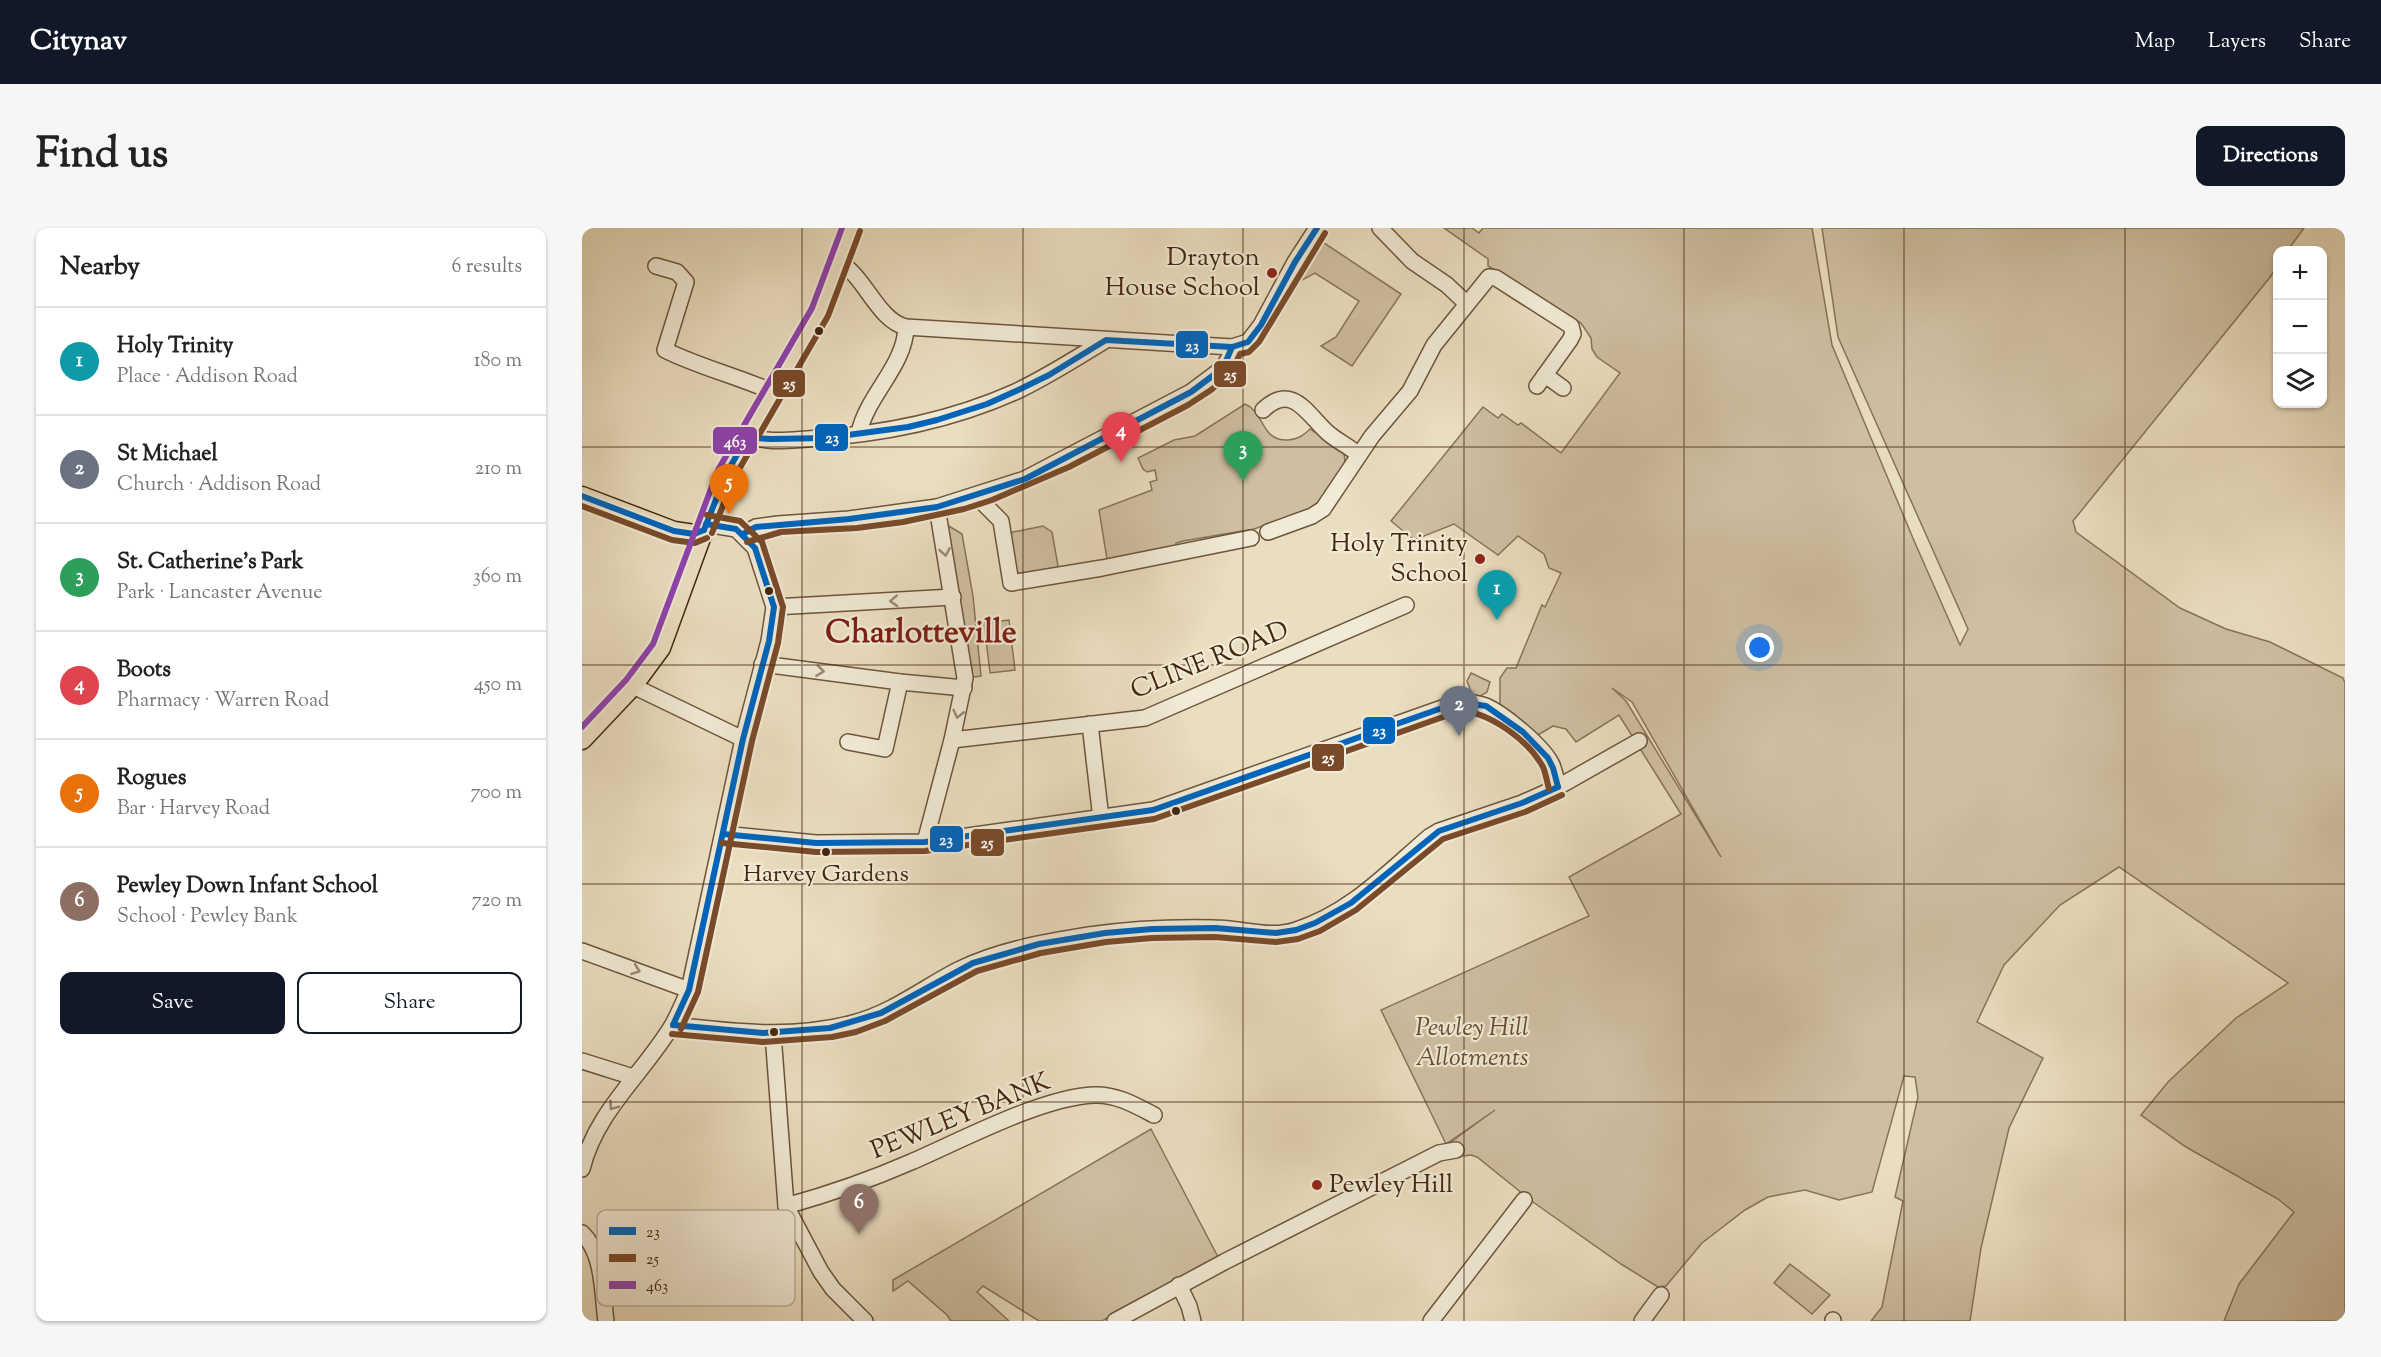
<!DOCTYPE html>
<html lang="en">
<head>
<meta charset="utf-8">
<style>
  :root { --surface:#fff; --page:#f6f6f6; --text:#222; --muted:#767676; --line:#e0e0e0; --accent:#111827 }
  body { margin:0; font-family:"Sorts Mill Goudy",serif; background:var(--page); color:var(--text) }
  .controls { position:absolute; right:18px; top:18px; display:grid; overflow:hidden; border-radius:12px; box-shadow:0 2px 4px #0004 }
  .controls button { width:54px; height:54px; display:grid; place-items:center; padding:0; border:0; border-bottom:2px solid var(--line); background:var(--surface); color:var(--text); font:30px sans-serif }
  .you { position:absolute; left:1178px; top:420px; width:21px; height:21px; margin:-15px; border:4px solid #fff; border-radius:50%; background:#1a73e8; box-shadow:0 0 0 9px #1a73e833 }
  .badge { display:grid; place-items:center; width:39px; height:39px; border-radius:50%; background:var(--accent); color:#fff; font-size:20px; font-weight:700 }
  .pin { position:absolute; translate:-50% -50px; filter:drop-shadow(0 2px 3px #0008) }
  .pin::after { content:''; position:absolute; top:32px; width:21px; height:18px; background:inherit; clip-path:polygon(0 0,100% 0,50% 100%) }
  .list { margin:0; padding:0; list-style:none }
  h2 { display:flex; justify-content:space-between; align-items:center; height:78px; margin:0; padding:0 24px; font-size:26px }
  h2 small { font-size:20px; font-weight:400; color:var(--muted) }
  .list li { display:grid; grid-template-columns:39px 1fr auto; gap:18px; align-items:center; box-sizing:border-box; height:108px; padding:0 24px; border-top:2px solid var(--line) }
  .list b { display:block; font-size:22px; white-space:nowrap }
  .list p { margin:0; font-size:20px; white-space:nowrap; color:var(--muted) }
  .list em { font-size:20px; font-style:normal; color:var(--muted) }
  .actions { display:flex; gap:12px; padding:18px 24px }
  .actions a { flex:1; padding:14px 0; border:2px solid var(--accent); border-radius:12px; text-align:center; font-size:21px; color:var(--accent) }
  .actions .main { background:var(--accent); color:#fff }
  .icon { flex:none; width:33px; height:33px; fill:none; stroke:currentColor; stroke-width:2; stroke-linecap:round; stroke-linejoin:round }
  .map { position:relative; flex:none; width:1763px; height:1093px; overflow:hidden; border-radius:12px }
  header { display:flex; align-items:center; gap:36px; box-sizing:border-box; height:84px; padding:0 30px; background:var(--accent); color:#fff }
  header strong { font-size:28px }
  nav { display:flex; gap:33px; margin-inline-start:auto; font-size:21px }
  .intro { display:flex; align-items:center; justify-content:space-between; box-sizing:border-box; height:144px; padding:0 36px }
  h1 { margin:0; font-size:42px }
  .button { padding:15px 27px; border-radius:12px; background:var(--accent); color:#fff; font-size:21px; font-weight:700 }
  main { display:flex; gap:36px; padding:0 36px }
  aside { flex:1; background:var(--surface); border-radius:12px; box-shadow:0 2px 4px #0004 }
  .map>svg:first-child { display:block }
  .green { fill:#cebfa2; stroke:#897358; stroke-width:1.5; fill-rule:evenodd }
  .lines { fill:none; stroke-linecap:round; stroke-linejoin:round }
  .minor-casing { stroke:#6e553b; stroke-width:18 }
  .major-casing { stroke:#44270f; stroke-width:21 }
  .minor { stroke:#f1ead6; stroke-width:15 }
  .major { stroke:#eadec0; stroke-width:18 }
  .bus-1-casing { stroke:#f1ead6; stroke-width:10 }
  .bus-2-casing { stroke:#f1ead6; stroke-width:10 }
  .bus-3-casing { stroke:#f1ead6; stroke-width:10 }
  .bus-1 { stroke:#0065bd; stroke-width:6 }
  .bus-2 { stroke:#7a4b2a; stroke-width:6 }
  .bus-3 { stroke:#8e44ad; stroke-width:6 }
  .oneway { stroke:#9a8872 }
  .grid { fill:none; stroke:#44270f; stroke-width:1.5; stroke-opacity:0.55 }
  .poi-dot { fill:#8f2418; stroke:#f1ead6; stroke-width:2 }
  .bus-dot { fill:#44270f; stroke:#f1ead6; stroke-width:2 }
  .labels { text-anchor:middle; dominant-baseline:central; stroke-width:4.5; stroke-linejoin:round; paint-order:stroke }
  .bus-label { font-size:24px; fill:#44270f; stroke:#f1ead6 }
  .poi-label { font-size:26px; fill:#44270f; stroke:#f1ead6; text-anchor:end }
  .street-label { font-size:26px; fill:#44270f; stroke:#f1ead6 }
  .park-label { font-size:26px; font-style:italic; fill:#664d34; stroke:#f1ead6 }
  .district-label { font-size:32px; font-weight:bold; fill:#7a1f14; stroke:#f1ead6 }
  .key { fill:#f1ead6; stroke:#bdb09a; stroke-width:1.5 }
  .key-label { font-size:16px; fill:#44270f }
  .line-badge { stroke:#f1ead6; stroke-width:2 }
  .badge-label { font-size:16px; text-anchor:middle; font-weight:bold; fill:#fff }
</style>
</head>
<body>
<header>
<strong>Citynav</strong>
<nav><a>Map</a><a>Layers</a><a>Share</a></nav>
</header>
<div class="intro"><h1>Find us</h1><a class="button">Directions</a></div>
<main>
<aside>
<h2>Nearby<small>6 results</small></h2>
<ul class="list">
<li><span class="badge" style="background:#0f9aa8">1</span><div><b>Holy Trinity</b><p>Place · Addison Road</p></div><em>180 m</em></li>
<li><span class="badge" style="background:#6b7280">2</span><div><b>St Michael</b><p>Church · Addison Road</p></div><em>210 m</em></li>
<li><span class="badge" style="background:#2e9e5b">3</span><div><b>St. Catherine's Park</b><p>Park · Lancaster Avenue</p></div><em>360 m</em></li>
<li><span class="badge" style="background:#e0444e">4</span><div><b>Boots</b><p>Pharmacy · Warren Road</p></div><em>450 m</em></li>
<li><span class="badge" style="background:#e8710a">5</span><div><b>Rogues</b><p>Bar · Harvey Road</p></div><em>700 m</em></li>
<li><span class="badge" style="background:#8d6e63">6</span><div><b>Pewley Down Infant School</b><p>School · Pewley Bank</p></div><em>720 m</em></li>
</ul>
<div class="actions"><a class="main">Save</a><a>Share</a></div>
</aside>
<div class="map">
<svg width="1763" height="1093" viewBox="0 0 1763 1093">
  <rect width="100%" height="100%" fill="#eadec0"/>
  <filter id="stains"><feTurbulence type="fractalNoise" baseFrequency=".00333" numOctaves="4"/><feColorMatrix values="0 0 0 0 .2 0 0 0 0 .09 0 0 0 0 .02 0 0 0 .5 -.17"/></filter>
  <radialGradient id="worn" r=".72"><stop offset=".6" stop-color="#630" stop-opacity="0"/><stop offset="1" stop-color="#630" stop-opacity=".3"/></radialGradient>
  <g class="green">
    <path d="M862,0H890L897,5L901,0H1230L1250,117L1333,315L1378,417L1386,401L1256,109L1240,0H1722L1706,22H1696L1695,38L1689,48L1491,293L1494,304L1598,380L1644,401L1688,414L1761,450L1763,455V1093H1642L1657,1056L1712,984L1696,971L1604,919L1559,887L1586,854L1654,790L1706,755L1537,639L1478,677L1422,737L1395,794L1461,830L1427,900L1399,1020L1388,1093H1289L1300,1079L1321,973L1313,969L1336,869L1333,849L1322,848L1290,964L1257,972L1223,962L1186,969L1163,982L1120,1015L1084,1058L1076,1059L1039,1036L951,974L895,929L889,927L881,928L862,919L913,882L864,916L799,782L1007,688L987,649L1099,586L1037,487L994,514L984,501L971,498L954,508L918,480V450L925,440H934L960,377L963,379L979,345L967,340L962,326L936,308L916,327L872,296L832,312L809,293L901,179L916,190L920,186L936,197L939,195L979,225L1038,145L1015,129L1010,121L1009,110L999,95L906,38V31ZM1030,460L1050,474L1139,629L1044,473Z"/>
    <path d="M730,7L819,66L770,138L739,118L754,109L777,73L733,45L697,64Z"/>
    <path d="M663,176C683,184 678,213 706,212C716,211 721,208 728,201L762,224L763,234L740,271L724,283L672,301L601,313L594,315V318L525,331L517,282L570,262L568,254L575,252L573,242L565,244L561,241L556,230L592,212L613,208Z"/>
    <path d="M357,292L380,306L391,368L399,448L383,450Z"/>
    <path d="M461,298L470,304L476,338L473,341L437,346L434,344L427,308L431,304Z"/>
    <path d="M427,392L433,442L408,445L402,395Z"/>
    <path d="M889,445L908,454L905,464L897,469H891L885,453Z"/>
    <path d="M569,901L636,1029L520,1093H457L401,1058L395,1064L427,1093H369L365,1087L326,1053L311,1063V1052Z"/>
    <path d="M1208,1036L1248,1067L1230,1086L1192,1055Z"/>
  </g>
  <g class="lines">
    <g class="minor-casing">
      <g id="minor">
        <path d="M798,0L830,33L865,57L884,75"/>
        <path d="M257,34C283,48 296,93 324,99L650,119L666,114L679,97L713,34L735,0"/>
        <path d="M74,38L95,44L104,54L83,122C117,139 155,148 191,164"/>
        <path d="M963,147L981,160"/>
        <path d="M681,182C710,154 725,186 746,205C755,213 767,218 777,227"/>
        <path d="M277,205C285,167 323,138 324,99"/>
        <path d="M167,206C181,216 209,212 225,211C296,207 368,193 433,164C465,149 494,130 524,112"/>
        <path d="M398,267L402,276L419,293L429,355L520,340L669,310"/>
        <path d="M686,304L730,288L741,281L790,208L828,163L852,117L907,49L914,50L989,98L991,106L988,112L955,158"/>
        <path d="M161,306L174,299L196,296L267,291L355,279L443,251L609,164L641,140L647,130L650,119"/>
        <path d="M192,379L371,369"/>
        <path d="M180,436L318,454L382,460"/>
        <path d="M51,458L161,511"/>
        <path d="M508,496L519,591"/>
        <path d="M370,512L563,490L824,377"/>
        <path d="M266,514L303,521L318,454"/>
        <path d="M141,606L234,615L343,614L571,582L877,474C886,474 895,475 904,478C922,486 962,519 970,537C973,544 974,552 976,559"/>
        <path d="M343,614L370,512L383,450L355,279"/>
        <path d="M0,723L107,762"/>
        <path d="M91,797C151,804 211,811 271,795C310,785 341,760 376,742C416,722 463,714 507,707C548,701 592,699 633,700C661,700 687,711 714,702C768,685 805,645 847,609L857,603L940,575L976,559L1057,513"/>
        <path d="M191,806L204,978L239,1044L251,1061L283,1093"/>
        <path d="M0,833L51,849"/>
        <path d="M0,941C14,883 62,845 91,796C97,785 102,773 107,762L161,511L187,413L192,379L173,320L154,301L124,296"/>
        <path d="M204,978C247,966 288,952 329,934C378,913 460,869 512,867C534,866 553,877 572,887"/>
        <path d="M0,1005C22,1026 20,1065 24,1093"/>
        <path d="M597,1057L607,1078L611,1093"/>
        <path d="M533,1093L642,1034L857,925L874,922"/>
        <path d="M849,1093L942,972"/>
        <path d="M1060,1093L1079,1067"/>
        <path d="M1251,1093V1092"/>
      </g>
    </g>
    <g class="major-casing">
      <g id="major">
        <path d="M0,268L92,303L112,306L122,302"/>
        <path d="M0,512L51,458L79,420L122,302L144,246L238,84L270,0"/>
      </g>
    </g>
    <use href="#minor" class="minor"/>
    <use href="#major" class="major"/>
    <g class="bus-1-casing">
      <g id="bus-1">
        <path d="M0,268L92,303L112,306L122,302"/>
        <path d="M122,302L144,246L167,206L172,210L189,211L243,210L326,199L355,192L405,176L434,163L467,147L524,112L650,119L666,114L679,97L713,34L735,0"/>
        <path d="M161,306L174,299L267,291L355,279L443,251L609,164L641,140L650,119"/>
        <path d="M141,606L234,615L343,614L571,582L877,474L904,478L941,504L966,530L971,540L976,559"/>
        <path d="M91,797L181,805L248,800L299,785L391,735L457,716L523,705L570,701L633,700L694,705L714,702L733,695L769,675L857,603L940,575L976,559"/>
        <path d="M91,797L107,762L161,511L187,413L192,379L173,320L154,301L124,296"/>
      </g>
    </g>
    <g class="bus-2-casing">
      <g id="bus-2">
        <path d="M0,278L90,312L113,315L125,310"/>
        <path d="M130,305L152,250L246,88L278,3"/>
        <path d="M165,314L199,304L275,300L321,294L382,281L410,272L487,239L606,177L629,162L648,146L658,126L667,124L677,114L743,5"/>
        <path d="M140,615L234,624L343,623L572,591L878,483C908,484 947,513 961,539C964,546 965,554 967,561"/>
        <path d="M99,801L116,764L170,513L196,415L201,379L180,314L158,293L125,287"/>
        <path d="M90,806L181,814L250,809L274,804L303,793L395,743L459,725L524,714L570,710L633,709L694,714L716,711L738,703L774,682L861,611L943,584L980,567"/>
      </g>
    </g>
    <g class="bus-3-casing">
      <path id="bus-3" d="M0,499L44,452L71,416L136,242L230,80L260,0"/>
    </g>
    <use href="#bus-1" class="bus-1"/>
    <use href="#bus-2" class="bus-2"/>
    <use href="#bus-3" class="bus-3"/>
  </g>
  <defs><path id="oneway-chevron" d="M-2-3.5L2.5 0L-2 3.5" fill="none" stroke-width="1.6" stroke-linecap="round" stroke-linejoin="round" transform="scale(1.5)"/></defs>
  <g class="oneway">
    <use href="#oneway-chevron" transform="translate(363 324) rotate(80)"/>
    <use href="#oneway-chevron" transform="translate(312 373) rotate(177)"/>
    <use href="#oneway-chevron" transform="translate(238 443) rotate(7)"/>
    <use href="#oneway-chevron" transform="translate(376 486) rotate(103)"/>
    <use href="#oneway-chevron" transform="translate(54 742) rotate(20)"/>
    <use href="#oneway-chevron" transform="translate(31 878) rotate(125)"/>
  </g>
  <path class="grid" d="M220,0V1093M441,0V1093M661,0V1093M882,0V1093M1102,0V1093M1322,0V1093M1543,0V1093M0,219H1763M0,437H1763M0,656H1763M0,874H1763"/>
  <g class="poi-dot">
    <circle cx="690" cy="45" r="6"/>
    <circle cx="898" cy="331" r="6"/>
    <circle cx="735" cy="957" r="6"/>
  </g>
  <g class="bus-dot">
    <circle cx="237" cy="103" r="5"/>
    <circle cx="187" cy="363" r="5"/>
    <circle cx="594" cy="583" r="5"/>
    <circle cx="244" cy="624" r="5"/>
    <circle cx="192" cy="804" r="5"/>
  </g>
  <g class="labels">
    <g class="bus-label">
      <text x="244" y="647">Harvey Gardens</text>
    </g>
    <g class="poi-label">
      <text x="678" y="30">Drayton<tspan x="678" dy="30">House School</tspan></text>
      <text x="886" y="316">Holy Trinity<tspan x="886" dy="30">School</tspan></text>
      <text x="747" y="957" text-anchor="start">Pewley Hill</text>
    </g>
    <g class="street-label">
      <text transform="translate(628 433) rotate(-22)">CLINE ROAD</text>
      <text transform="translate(379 889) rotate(-22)">PEWLEY BANK</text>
    </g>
    <g class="park-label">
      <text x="890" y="800">Pewley Hill<tspan x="890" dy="30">Allotments</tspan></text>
    </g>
    <g class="district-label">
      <text x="339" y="406">Charlotteville</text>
    </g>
  </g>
  <rect x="15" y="982" width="198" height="96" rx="9" class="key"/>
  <rect x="27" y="999" width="27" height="8" fill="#0065bd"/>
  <rect x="27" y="1026" width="27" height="8" fill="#7a4b2a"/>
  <rect x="27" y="1053" width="27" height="8" fill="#8e44ad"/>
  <g class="key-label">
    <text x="64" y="1009">23</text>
    <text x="64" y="1036">25</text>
    <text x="64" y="1063">463</text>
  </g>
  <g class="line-badge">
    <rect x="593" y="102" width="34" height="29" rx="6" fill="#0065bd"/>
    <rect x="631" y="132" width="34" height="28" rx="6" fill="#7a4b2a"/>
    <rect x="190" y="141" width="34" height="29" rx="6" fill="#7a4b2a"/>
    <rect x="232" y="195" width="35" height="29" rx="6" fill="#0065bd"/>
    <rect x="130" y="198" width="46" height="29" rx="6" fill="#8e44ad"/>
    <rect x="780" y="488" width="34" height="29" rx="6" fill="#0065bd"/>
    <rect x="729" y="515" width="34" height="29" rx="6" fill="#7a4b2a"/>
    <rect x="347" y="597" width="35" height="28" rx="6" fill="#0065bd"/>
    <rect x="388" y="600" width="35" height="29" rx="6" fill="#7a4b2a"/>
  </g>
  <g class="badge-label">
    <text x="610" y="123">23</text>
    <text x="648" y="152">25</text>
    <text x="207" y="161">25</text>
    <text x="250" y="215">23</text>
    <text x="153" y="219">463</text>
    <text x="797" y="508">23</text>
    <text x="746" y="535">25</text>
    <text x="364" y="617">23</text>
    <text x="405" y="620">25</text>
  </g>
  <rect width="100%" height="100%" filter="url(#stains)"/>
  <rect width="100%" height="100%" fill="url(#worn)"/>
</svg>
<div class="controls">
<button>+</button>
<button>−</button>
<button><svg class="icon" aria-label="layers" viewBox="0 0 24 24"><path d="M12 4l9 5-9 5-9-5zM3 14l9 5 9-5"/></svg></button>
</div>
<div class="you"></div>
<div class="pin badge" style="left:915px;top:392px;background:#0f9aa8">1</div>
<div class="pin badge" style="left:877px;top:508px;background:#6b7280">2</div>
<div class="pin badge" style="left:661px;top:253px;background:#2e9e5b">3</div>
<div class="pin badge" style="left:539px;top:234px;background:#e0444e">4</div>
<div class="pin badge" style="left:147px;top:286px;background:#e8710a">5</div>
<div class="pin badge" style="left:277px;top:1006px;background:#8d6e63">6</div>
</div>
</main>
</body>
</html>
